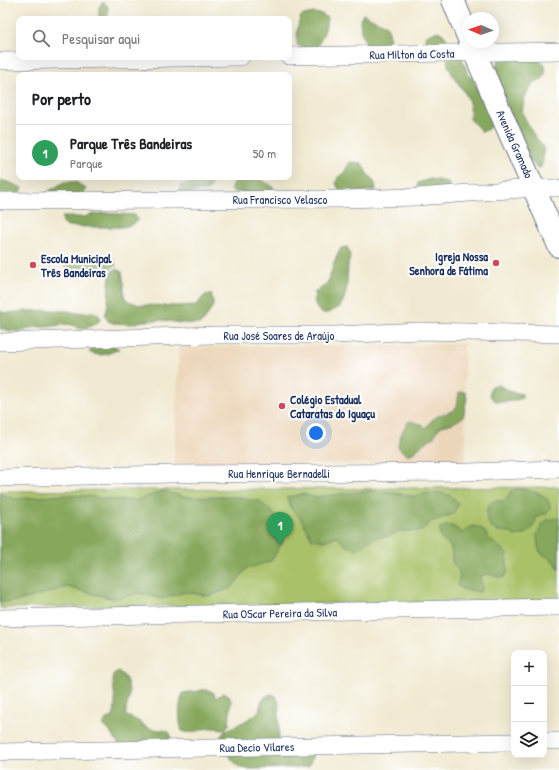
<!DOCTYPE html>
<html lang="pt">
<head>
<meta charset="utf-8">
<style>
  :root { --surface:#fff; --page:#f6f6f6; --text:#202124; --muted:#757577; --line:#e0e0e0; --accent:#d1495b }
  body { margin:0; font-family:"Patrick Hand",sans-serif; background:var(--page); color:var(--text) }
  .controls { position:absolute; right:12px; bottom:12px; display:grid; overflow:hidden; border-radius:8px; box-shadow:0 4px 16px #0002 }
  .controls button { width:36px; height:36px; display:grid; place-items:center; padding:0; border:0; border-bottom:1px solid var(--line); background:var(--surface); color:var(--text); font:20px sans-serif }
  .compass { position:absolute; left:463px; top:12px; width:36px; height:36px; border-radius:50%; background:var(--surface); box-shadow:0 4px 16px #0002; rotate:272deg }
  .you { position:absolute; left:316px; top:433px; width:14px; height:14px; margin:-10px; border:3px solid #fff; border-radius:50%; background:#1a73e8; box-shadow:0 0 0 6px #1a73e833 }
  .badge { display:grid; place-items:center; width:26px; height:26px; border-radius:50%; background:var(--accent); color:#fff; font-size:13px; font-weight:700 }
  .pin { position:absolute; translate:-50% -33px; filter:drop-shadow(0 1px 2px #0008) }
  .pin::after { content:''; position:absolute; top:21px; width:14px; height:12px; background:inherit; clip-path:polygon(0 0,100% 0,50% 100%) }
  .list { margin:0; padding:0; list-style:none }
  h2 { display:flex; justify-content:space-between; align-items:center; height:52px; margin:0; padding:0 16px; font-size:17px }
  h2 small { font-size:13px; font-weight:400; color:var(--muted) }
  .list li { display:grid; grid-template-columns:26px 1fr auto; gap:12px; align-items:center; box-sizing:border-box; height:56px; padding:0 16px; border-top:1px solid var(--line) }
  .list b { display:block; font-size:15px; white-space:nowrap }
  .list p { margin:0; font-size:13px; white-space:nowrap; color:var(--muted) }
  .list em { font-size:13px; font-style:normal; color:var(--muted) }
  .icon { flex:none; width:22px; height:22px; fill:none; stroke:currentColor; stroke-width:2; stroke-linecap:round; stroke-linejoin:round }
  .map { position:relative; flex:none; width:559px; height:770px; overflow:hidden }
  .search { position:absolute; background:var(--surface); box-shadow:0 4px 16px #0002; left:16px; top:16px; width:276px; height:44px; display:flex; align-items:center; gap:10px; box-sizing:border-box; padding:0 14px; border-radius:8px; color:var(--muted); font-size:15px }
  .panel { position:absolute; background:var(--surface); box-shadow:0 4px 16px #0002; left:16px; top:72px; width:276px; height:108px; border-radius:8px }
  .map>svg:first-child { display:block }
  .built { fill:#edd7bb }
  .green { fill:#a9c167; stroke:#627862 }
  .forest { fill:#86a75c; stroke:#506b5d }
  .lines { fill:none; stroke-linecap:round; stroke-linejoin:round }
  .minor-casing { stroke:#667087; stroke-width:18 }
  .tertiary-casing { stroke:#667087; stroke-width:24 }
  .minor { stroke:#fff; stroke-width:17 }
  .tertiary { stroke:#fff; stroke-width:22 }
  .poi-dot { fill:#d1495b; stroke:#fff; stroke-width:1.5 }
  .labels { text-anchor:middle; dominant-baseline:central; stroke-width:4; stroke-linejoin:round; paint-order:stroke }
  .street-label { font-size:12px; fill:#1b2f5e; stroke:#fff }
  .poi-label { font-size:12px; font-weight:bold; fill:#1b2f5e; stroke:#fff; text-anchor:start }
</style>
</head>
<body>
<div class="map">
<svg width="559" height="770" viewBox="0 0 559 770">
  <rect width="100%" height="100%" fill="#fff"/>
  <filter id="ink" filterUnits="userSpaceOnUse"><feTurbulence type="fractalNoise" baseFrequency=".025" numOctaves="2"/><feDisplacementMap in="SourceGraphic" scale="8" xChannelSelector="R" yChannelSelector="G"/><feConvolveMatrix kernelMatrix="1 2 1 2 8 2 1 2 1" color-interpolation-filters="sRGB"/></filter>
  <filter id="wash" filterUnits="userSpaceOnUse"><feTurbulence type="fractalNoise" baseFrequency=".012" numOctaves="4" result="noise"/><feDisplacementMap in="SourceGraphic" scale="16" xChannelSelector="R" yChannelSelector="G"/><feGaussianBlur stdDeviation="0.9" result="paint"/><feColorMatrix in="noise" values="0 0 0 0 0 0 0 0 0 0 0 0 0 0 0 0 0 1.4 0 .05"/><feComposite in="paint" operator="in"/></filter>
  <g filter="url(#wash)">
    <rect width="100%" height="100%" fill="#f1ead2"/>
    <path class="built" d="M464,344L466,462L174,466L179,347Z"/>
    <path class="green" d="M559,487V600L0,608V491Z"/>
    <g class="forest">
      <path d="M103,2L108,6V19H99V7Z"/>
      <path d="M314,13L322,14L327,18C326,29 322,40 315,49L302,48L297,45C297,35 297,25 301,16L308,14Z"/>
      <path d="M363,14C368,16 371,18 375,20C378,22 382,22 384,24C392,29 390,42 387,49H368L361,31L360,20Z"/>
      <path d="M438,31L443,34L447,39C441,46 435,50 426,48L424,42L426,36Z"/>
      <path d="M461,56L468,74L472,78L475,84L482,95L495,120L488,129L482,132L470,119C470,114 471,108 469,103C466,87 448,78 447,58Z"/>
      <path d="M500,57C509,57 536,58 542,62C547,65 546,75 542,79C540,81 536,81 534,83C527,89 521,105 523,114C525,119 531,130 534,135C540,144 545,144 543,157C543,161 543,164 540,168L537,167L529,160L494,73L495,70Z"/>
      <path d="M350,162L362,163L367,174L372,178L375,184L376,190L341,194L336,183L338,177L343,174Z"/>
      <path d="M240,177H255L272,186L274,189L270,193L233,192L231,189L236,179Z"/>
      <path d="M430,179L449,182L448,188L417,190L418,183Z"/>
      <path d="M0,180L11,183L22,188L18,199L0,201Z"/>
      <path d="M195,180C203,180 206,179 212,186C206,194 202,190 194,192C191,193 188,194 184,195L179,191L181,185L187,184Z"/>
      <path d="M64,182H76L86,189L79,199L43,195Z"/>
      <path d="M103,213L135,215L138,220L133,224L127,226L121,227H88L69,226L63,224L62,217H84L90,215Z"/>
      <path d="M347,247C348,249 349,251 350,253C350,257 349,261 348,265C347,278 348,294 341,305C340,308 336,309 334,310C319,320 312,305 315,292L326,285L329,279L335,260L341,248Z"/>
      <path d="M88,256H101L113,259L116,265L111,268L104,269H72L66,268L63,265L62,259Z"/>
      <path d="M117,269L122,272L124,284V296L128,301L140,305L177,306L196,305L205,295L211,294L213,300V306L204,321L199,324L180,323L162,320L143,321L131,324L113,323L108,321L105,315C111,301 106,285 112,271Z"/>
      <path d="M0,310L2,312L8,313L25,311L50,310L69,311L75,313L93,312L98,314L101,319L96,324L84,329L78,328L73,325L67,324L47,327H35L23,331H10L4,329H0Z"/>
      <path d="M113,345L119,349C108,354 101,357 90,353V346Z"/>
      <path d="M497,385L500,386L512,392L522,394V398C514,401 497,406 491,397C489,394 490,391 491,387L493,386Z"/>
      <path d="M459,392H465L467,398L463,417C456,422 450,425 441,426L436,432L434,437L424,443L415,452L408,455L403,452L398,447C399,436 403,430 409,421C416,422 421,424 426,428L432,420L438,416L452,411L457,406Z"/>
      <path d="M515,489C525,489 552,493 550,508C549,509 547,513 547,514H541L536,518C534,530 527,535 515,536C513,535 512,533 510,532C506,531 501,532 497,531C487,528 483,511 490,504C493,500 497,501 502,501C503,500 506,499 508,498L510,492Z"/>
      <path d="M375,490L413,496L437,492L449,495L459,503L453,514L430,522L422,531H398L388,537H376L356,550L345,545L336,536L325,541L312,539L300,517L291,509L287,497L302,494L314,497Z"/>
      <path d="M163,491L186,497H236L260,501L277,517L283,541L271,561L246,569L232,588L209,596L185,592L162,599L139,593L114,599L67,587L19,601L0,603V494L15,499L64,495L89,496L114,500H138Z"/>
      <path d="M559,518V570L555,562L540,552L538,547L537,535L542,525L547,520Z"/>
      <path d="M446,526H452L463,533L468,529L473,526L480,528L485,532L488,538L503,550L507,554V573L503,578L486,574L480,576L481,582L483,587L480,592L462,589L457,586C460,577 461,575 456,567C454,566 453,564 452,562C451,558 453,553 451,549C447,538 438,545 440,528Z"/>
      <path d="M118,671C126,676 129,684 129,694C129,702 125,708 126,716C130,717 135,719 138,721C142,723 144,726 148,728C158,732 177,725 169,745L120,746L112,734L103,725L106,719L113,717C118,704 112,689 113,674Z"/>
      <path d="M201,690H208L213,692L216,698L223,693L229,695L231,701L229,725L225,729C219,729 213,727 208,728C196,730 195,735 182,731C178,720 179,703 183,693C190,691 195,693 201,690Z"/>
      <path d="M271,694L276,696L279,703V740L313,751L312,758L309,766C300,769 291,767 281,768C271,768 251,770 241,768C235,765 223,748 219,742L221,736L225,731L249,719L259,711L261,703L265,697Z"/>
    </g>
  </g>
  <g filter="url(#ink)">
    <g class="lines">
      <g class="minor-casing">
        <g id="minor">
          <path d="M289,56L559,51"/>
          <path d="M0,61L241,57"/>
          <path d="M0,201L342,199L417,197L534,188H559"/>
          <path d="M0,342L213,335H335L420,331L559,334"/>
          <path d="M0,478L172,474L468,472L559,469"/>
          <path d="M0,618L559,607"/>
          <path d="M544,741H559"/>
          <path d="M0,752L514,742"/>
        </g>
      </g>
      <g class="tertiary-casing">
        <g id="tertiary">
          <path d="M453,0L469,39"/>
          <path d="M470,42L559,246"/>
        </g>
      </g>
      <use href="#minor" class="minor"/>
      <use href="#tertiary" class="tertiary"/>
    </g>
  </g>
  <g class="poi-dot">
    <circle cx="496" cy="263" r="4"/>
    <circle cx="33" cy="265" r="4"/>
    <circle cx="282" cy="406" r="4"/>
  </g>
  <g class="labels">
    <g class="street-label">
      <text transform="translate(412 54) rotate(-1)">Rua Milton da Costa</text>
      <text transform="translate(515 144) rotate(66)">Avenida Gramado</text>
      <text x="280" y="199">Rua Francisco Velasco</text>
      <text x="279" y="335">Rua José Soares de Araújo</text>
      <text x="279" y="473">Rua Henrique Bernadelli</text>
      <text transform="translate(280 613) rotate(-1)">Rua OScar Pereira da Silva</text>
      <text transform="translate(257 747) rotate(-1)">Rua Decio Vilares</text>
    </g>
    <g class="poi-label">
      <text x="488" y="256" text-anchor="end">Igreja Nossa<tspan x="488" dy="14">Senhora de Fátima</tspan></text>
      <text x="41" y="258">Escola Municipal<tspan x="41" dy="14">Três Bandeiras</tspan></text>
      <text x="290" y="399">Colégio Estadual<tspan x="290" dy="14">Cataratas do Iguaçu</tspan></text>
    </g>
  </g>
</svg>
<div class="controls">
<button>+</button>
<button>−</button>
<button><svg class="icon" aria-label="layers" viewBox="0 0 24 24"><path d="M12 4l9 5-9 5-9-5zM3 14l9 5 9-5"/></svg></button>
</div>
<svg class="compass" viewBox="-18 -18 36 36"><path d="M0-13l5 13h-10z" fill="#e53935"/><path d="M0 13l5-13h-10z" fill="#757577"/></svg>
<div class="you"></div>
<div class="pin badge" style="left:280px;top:545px;background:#2e9e5b">1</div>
<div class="search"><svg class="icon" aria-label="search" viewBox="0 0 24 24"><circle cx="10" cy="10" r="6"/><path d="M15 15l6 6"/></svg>Pesquisar aqui</div>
<section class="panel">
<h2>Por perto<small></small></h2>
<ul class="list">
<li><span class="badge" style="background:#2e9e5b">1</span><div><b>Parque Três Bandeiras</b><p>Parque</p></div><em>50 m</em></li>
</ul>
</section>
</div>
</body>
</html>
